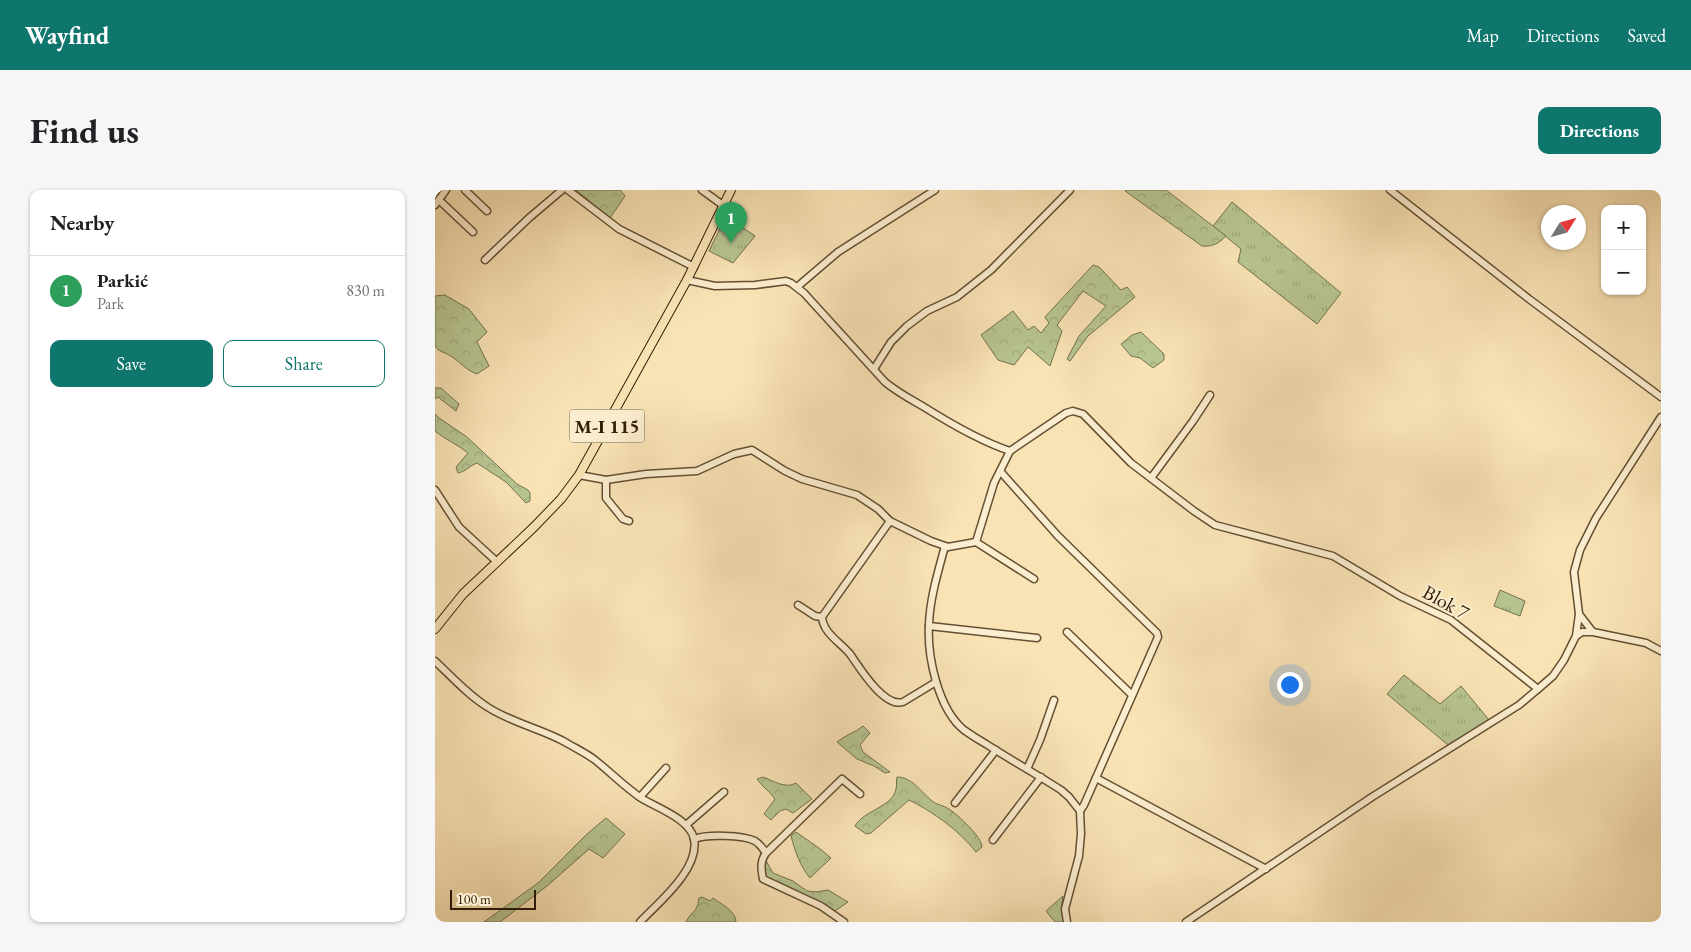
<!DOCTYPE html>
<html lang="en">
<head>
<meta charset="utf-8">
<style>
  :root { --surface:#fff; --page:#f6f6f6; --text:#202124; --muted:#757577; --line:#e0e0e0; --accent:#0f766e }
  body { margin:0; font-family:"EB Garamond",serif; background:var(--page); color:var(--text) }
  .controls { position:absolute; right:15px; top:15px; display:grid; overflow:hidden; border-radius:10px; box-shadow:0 1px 4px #0004 }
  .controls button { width:45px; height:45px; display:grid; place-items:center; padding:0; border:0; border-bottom:1px solid var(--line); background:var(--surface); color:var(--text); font:25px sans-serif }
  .compass { position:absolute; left:1106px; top:15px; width:45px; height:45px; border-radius:50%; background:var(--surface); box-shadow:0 1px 4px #0004; rotate:53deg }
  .scale { position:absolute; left:15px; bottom:12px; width:86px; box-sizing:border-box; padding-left:5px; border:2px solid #321e08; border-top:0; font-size:14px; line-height:18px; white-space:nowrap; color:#321e08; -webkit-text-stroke:4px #fbedcf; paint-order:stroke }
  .you { position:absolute; left:854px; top:494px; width:18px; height:18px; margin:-12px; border:4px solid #fff; border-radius:50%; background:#1a73e8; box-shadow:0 0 0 8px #1a73e833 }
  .badge { display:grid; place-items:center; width:32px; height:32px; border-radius:50%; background:var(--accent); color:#fff; font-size:16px; font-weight:700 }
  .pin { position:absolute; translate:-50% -41px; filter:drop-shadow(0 1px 2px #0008) }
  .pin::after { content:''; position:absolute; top:26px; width:18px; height:15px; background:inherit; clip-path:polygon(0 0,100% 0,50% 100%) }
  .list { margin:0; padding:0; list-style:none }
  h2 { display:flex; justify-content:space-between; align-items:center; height:65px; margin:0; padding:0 20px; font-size:21px }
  h2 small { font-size:16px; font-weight:400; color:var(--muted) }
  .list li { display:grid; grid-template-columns:32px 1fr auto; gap:15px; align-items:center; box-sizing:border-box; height:70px; padding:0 20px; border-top:1px solid var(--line) }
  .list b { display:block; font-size:19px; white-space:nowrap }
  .list p { margin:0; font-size:16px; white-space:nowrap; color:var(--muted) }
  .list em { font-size:16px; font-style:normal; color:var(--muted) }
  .actions { display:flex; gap:10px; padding:15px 20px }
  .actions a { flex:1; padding:11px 0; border:1px solid var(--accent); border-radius:10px; text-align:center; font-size:18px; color:var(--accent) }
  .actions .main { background:var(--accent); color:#fff }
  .map { position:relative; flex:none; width:1226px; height:732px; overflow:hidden; border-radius:10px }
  header { display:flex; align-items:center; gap:30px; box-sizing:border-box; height:70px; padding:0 25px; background:var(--accent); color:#fff }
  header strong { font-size:24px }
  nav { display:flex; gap:28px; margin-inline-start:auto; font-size:18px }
  .intro { display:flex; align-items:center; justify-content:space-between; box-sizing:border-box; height:120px; padding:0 30px }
  h1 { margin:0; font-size:35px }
  .button { padding:12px 22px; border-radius:10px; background:var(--accent); color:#fff; font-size:18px; font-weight:700 }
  main { display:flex; gap:30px; padding:0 30px }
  aside { flex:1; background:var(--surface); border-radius:10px; box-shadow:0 1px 4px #0004 }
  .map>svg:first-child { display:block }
  .grass { fill:url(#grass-tufts); stroke:#74724d }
  .forest { fill:url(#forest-crowns); stroke:#74724d }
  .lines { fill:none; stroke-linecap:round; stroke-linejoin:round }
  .minor-casing { stroke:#644f33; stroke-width:9 }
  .major-casing { stroke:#321e08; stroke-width:10 }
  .minor { stroke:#fbedcf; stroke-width:6 }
  .major { stroke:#f9e3b5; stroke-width:8 }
  .labels { text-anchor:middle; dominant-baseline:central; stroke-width:4.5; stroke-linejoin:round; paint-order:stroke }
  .shield { fill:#fbedcf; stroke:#6e5c44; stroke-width:1 }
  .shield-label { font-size:19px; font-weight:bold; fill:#321e08 }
  .street-label { font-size:20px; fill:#321e08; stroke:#fbedcf }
</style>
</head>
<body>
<header>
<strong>Wayfind</strong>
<nav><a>Map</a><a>Directions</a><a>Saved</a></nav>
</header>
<div class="intro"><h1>Find us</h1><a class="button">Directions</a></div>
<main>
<aside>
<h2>Nearby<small></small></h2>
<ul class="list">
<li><span class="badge" style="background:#2e9e5b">1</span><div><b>Parkić</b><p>Park</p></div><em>830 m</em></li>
</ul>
<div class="actions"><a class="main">Save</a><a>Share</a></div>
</aside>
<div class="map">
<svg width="1226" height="732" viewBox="0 0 1226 732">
  <defs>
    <pattern id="grass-tufts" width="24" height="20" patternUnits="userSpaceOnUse" patternTransform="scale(1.25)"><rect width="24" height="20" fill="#b7c592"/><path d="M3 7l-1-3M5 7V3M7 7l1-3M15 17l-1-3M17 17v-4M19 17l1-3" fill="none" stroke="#9ea97c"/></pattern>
    <pattern id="forest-crowns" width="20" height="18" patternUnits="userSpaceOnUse" patternTransform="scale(1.25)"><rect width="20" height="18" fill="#b7c592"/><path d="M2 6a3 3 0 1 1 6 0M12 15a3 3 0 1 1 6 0" fill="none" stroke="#9ea97c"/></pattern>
  </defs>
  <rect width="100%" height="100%" fill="#f9e3b5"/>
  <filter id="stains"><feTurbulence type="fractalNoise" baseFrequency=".004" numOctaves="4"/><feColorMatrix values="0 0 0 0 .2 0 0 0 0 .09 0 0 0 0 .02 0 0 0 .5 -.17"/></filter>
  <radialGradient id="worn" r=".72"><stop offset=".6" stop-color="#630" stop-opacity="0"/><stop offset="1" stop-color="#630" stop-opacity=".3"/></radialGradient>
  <g class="grass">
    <path d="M797,12L906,103L882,134L803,72L806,59L778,36Z"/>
    <path d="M291,26L320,46L298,73L274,61Z"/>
    <path d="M1065,400L1090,411L1085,426L1059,416Z"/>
    <path d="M969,485L1005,514L1026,496L1054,530L1013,555L952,504Z"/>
  </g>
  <g class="forest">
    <path d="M141,0H185L190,6L175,28Z"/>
    <path d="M691,0H731L791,46C784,53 778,57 767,56L690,1Z"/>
    <path d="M658,75L664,77L686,100L692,97L700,107L653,146L635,171L632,169L644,146L671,116L648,101L622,135L627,141L615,176L593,157L579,175L563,170L546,145L578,121L593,140L599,136L606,143L614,133L610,127Z"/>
    <path d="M10,105L34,119L52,142L42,152L54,176L42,184C30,180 25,171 14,165C9,162 4,162 0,156V106Z"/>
    <path d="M706,142L729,164V170L718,178L705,168L696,166L686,154L697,145Z"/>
    <path d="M0,198H6L24,214L21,221L3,207L0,209Z"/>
    <path d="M0,224L4,228L32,247L82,294L93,300L95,303V311L91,313L71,292L42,273C34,276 30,282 23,283L21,277L33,263C22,254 11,250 0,241Z"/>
    <path d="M428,536L435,543L425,555L428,562L455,582L450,583L439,576L422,569L402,552C410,545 420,543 428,536Z"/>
    <path d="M328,587C339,591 350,599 361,593L377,609L358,623L351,619L345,621L336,630L329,624L340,609C335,601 327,597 322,589Z"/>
    <path d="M462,587C477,587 485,601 497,611C501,615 509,615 514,619C523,625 547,647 547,657L541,662C525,641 497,621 474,610L436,643L431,644L420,636C429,620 458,617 461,599C462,595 461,591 462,587Z"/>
    <path d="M171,628L190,644L168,668L154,659L112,696L65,732H49L103,693L152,644Z"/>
    <path d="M361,642L384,658L396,668L375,688C365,676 360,661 356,646Z"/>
    <path d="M331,671L338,683L358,691L372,701L381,702L393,700L413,712L400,721L330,686L328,675Z"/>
    <path d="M628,706L626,719L629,732H620L611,721Z"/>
    <path d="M267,707L275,711L278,708C286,714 301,721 301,732H251C256,721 262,724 264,708Z"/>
  </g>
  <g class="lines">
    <g class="minor-casing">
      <g id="minor">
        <path d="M30,0L52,21"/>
        <path d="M133,0L184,39L259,77"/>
        <path d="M267,0L289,16"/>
        <path d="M955,0L1094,109L1226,207"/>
        <path d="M4,10L38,42"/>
        <path d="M0,15L11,0"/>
        <path d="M50,70L94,28L127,0"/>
        <path d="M252,90L280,96L320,95L351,91L356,93L369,103L450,192C462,202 475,209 489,217C516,234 545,251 575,261L631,223L638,221L648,224L696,273L759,321L780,335L898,366L965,406L1016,430L1103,499L1118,486L1129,470L1141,446L1144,424L1139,382L1145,360L1161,328L1226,227"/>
        <path d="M362,97L403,62L500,0"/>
        <path d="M439,179L456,152L472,136L492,121L522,107L556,80L635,0"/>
        <path d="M565,281L623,346L722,443L723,447L649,615L645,621"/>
        <path d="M144,285L171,290L211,284L262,281L299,264L317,260L350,281L367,289L422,305L443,319L455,331L496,351L513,357L541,352L599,389"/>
        <path d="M716,288L758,231L775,205"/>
        <path d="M171,290V308L188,329L194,331"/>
        <path d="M0,300L24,337L61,371"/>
        <path d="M455,331L387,427C388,443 405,452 415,464C424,477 449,518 468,512L501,492"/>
        <path d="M541,352L559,293L575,261"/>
        <path d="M510,356C503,382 495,408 494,434C492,466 503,519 529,540C536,545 544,550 551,554C576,570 601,584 626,600L634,607L645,621L646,644L644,666L630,719L632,732"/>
        <path d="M363,415L380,426L387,427"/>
        <path d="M1144,424L1157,441"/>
        <path d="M494,436L602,448"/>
        <path d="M632,442L697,505"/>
        <path d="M1141,446L1147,442H1158L1211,453L1226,461"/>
        <path d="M0,471C17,487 34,506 54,518C78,533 106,539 130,552C140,558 151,563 160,570C175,582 190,597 206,608C222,618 255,629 259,649C265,679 223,713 205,732"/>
        <path d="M592,579L605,550L619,510"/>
        <path d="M661,588L831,679"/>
        <path d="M205,607L231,578"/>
        <path d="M520,613L561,560"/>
        <path d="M251,635L289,602"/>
        <path d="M259,649C272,644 308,645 320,651C325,654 328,659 331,663"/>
        <path d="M558,650L606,587"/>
        <path d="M409,732L386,716L328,689C326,679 325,671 331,663L407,589L425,604"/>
        <path d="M751,732L937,607L1084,515L1103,499"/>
      </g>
    </g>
    <g class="major-casing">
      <path id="major" d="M0,439L28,404L99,337L126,309L144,285L252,90L296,0"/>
    </g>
    <use href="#minor" class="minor"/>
    <use href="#major" class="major"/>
  </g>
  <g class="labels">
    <rect class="shield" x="134.5" y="219.5" width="75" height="33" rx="4"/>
    <g class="shield-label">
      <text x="172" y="236">M-I 115</text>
    </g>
    <g class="street-label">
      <text transform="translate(1011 412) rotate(29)">Blok 7</text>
    </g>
  </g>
  <rect width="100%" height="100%" filter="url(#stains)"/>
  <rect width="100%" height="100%" fill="url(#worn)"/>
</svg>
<div class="controls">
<button>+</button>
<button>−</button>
</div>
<svg class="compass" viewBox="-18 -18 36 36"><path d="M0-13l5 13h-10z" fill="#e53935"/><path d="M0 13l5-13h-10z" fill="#757577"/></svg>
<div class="scale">100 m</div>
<div class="you"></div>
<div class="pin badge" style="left:296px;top:53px;background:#2e9e5b">1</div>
</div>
</main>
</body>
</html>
